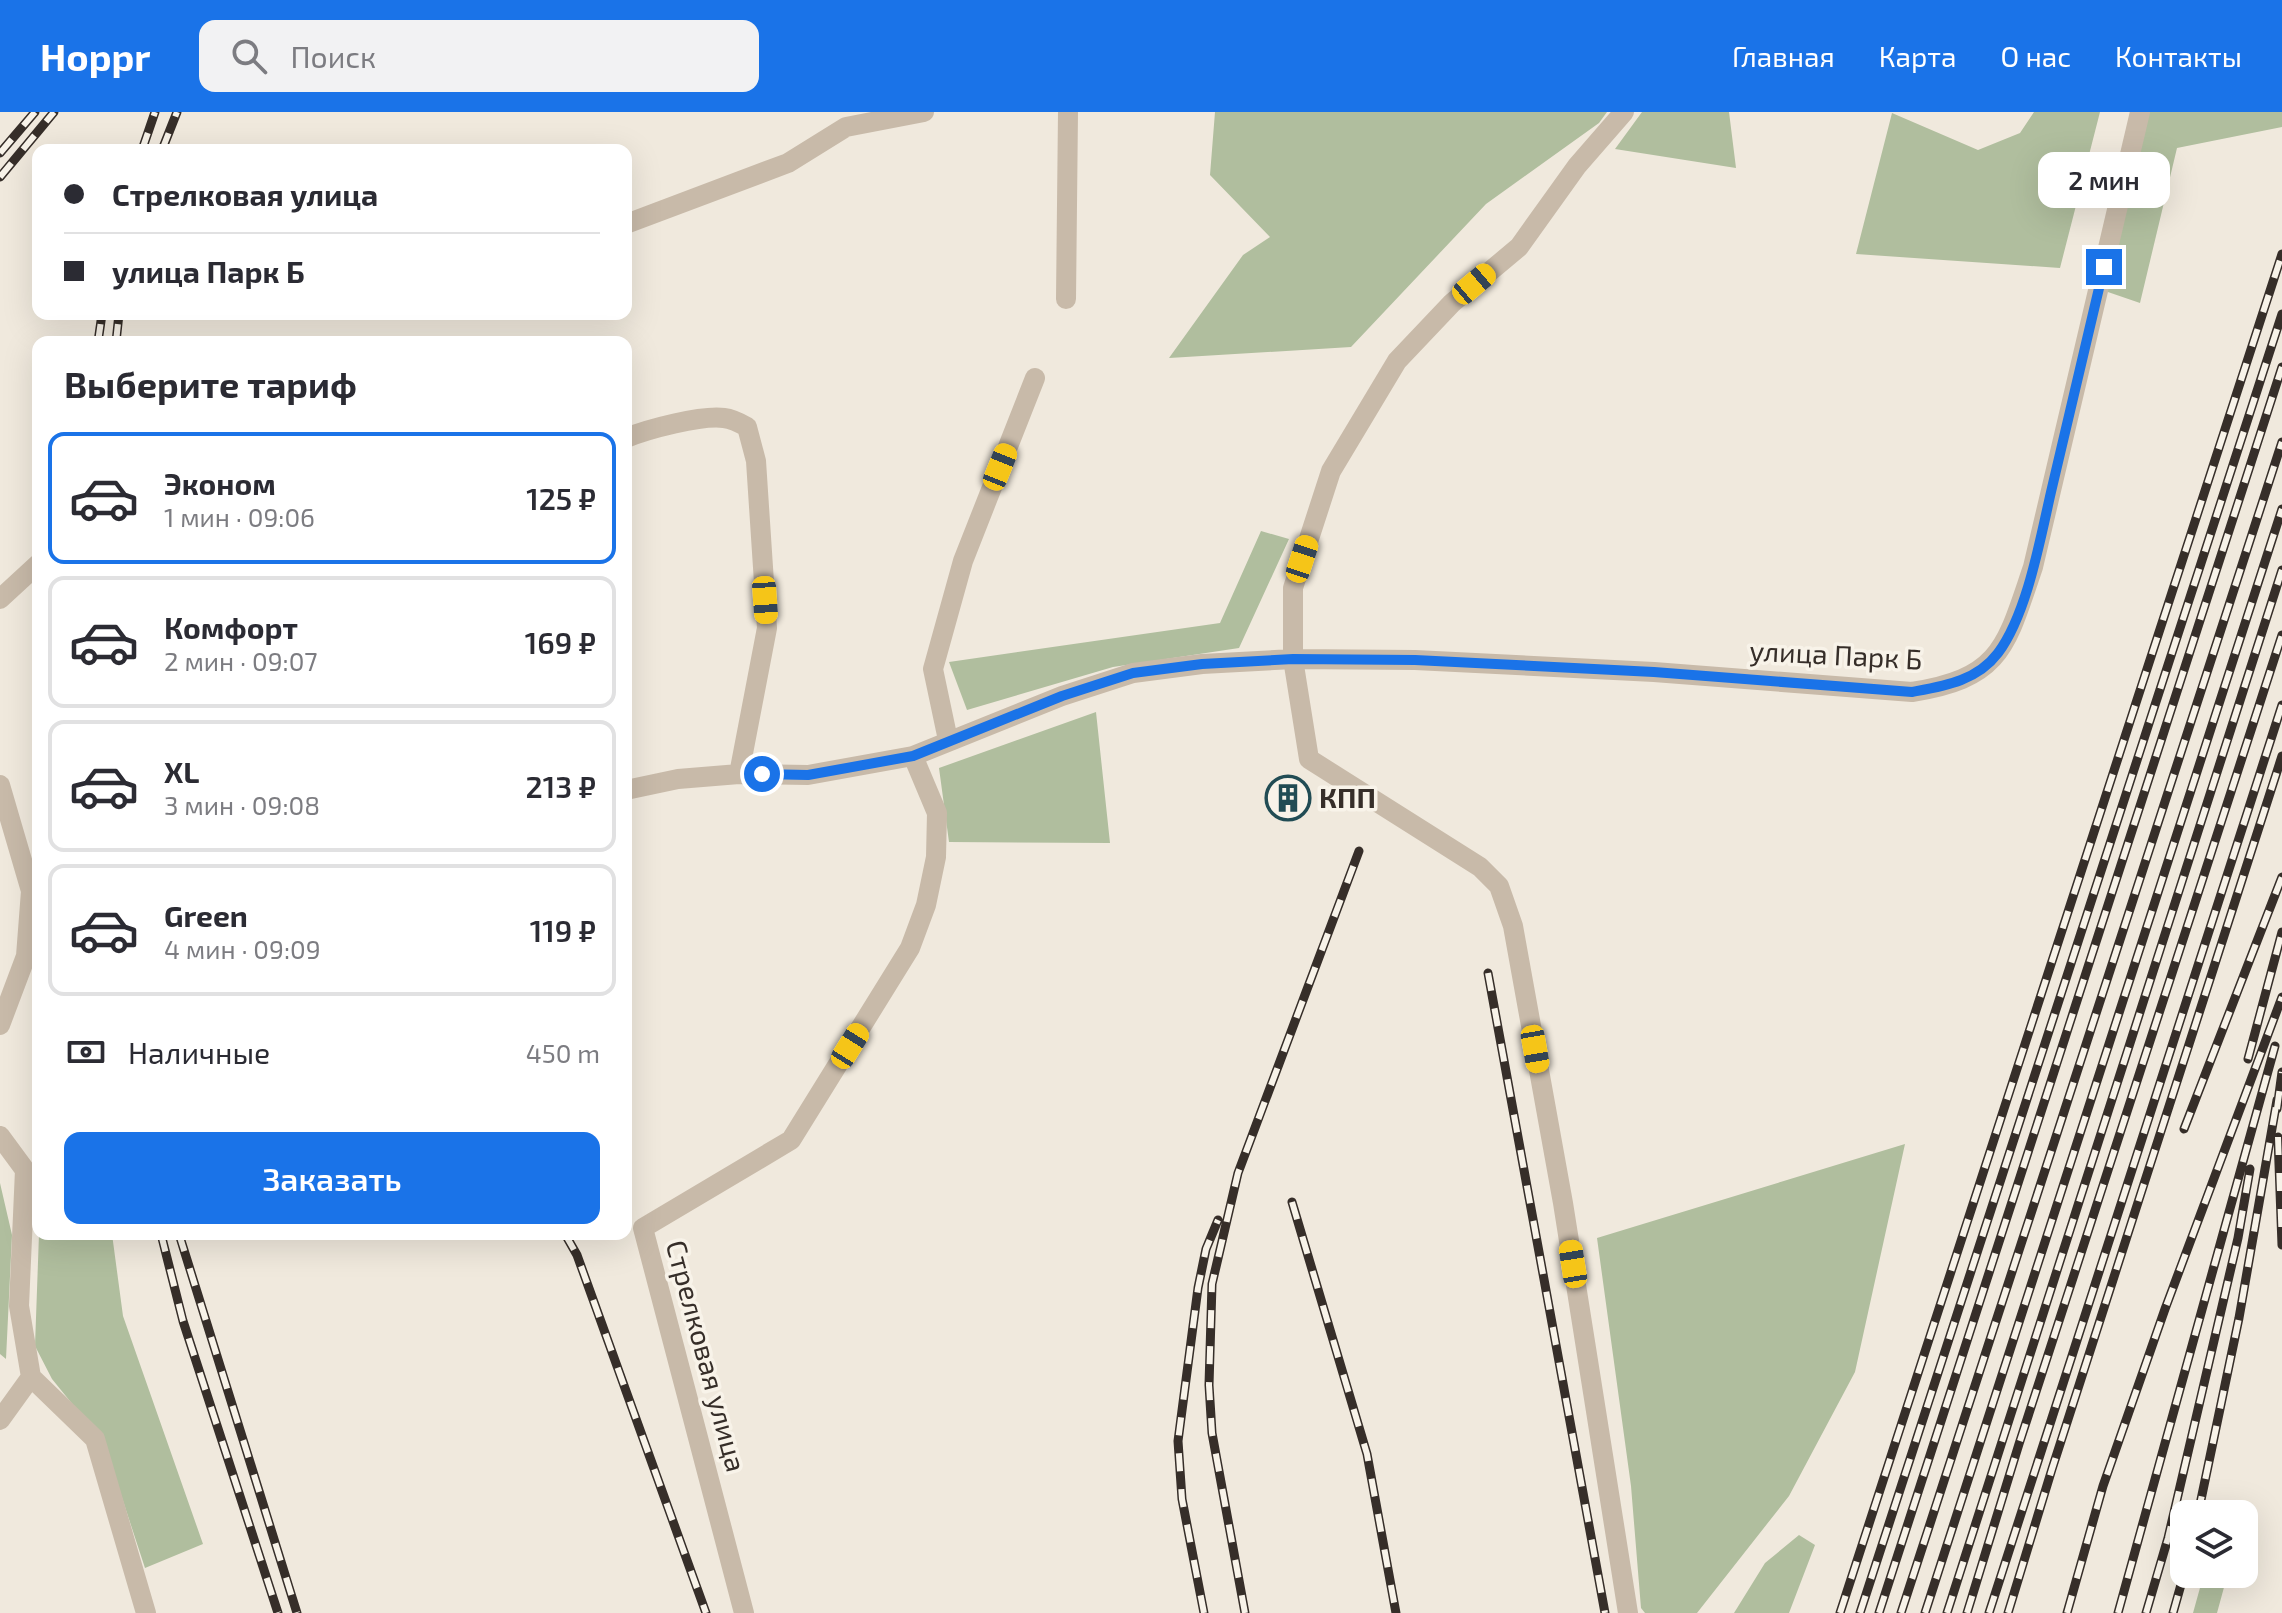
<!DOCTYPE html>
<html lang="ru">
<head>
<meta charset="utf-8">
<style>
  :root { --surface:#fff; --page:#f2f2f3; --text:#2b2b33; --muted:#7c7c81; --line:#e1e1e2; --accent:#1a73e8 }
  body { margin:0; font-family:"Exo 2",sans-serif; background:var(--page); color:var(--text); height:100vh; display:flex; flex-direction:column; font-size:30px; white-space:nowrap }
  * { box-sizing:border-box; margin:0 }
  p { font-size:26px; color:var(--muted) }
  .icon { flex:none; width:44px; height:44px; fill:none; stroke:currentColor; stroke-width:2; stroke-linecap:round; stroke-linejoin:round }
  .map { position:relative; flex:1; overflow:hidden }
  .panel { position:absolute; left:32px; top:224px; width:600px; height:904px; display:flex; flex-direction:column; background:var(--surface); border-radius:16px; box-shadow:0 8px 32px #0002 }
  .panel>* { flex:none }
  .top-card { position:absolute; left:32px; top:32px; width:600px; height:176px; border-radius:16px; box-shadow:0 8px 32px #0002; display:grid; align-content:center; height:176px; padding:0 32px; background:var(--surface) }
  .buttons { position:absolute; left:2170px; top:1388px; display:grid; gap:16px }
  .buttons a { display:grid; place-items:center; width:88px; height:88px; border-radius:16px; background:var(--surface); box-shadow:0 8px 32px #0002; font-size:40px }
  .end { position:absolute; width:36px; height:36px; margin:-18px; border:10px solid #1a73e8; background:#fff; box-shadow:0 0 0 4px #fff }
  .from { border-radius:50% }
  .bubble { position:absolute; height:56px; border-radius:16px; background:var(--surface); box-shadow:0 8px 32px #0002; font-size:26px; font-weight:600; line-height:56px; text-align:center }
  .car { position:absolute; width:24px; height:48px; margin:-24px -12px; border-radius:10px; box-shadow:0 0 6px 2px #0007; background:linear-gradient(#f5c518 24%,#345 0 40%,#f5c518 0 76%,#345 0 86%,#f5c518 0) }
  .top-card b { display:flex; align-items:center; gap:28px; height:76px; font-size:30px }
  .top-card b+b { border-top:2px solid var(--line) }
  .top-card i { width:20px; height:20px; background:var(--text) }
  ul { padding:0; list-style:none }
  li { display:flex; align-items:center; gap:24px; height:132px; margin:0 16px 12px; padding:0 16px; border:4px solid var(--line); border-radius:16px }
  li div { flex:1 }
  li b { display:block; font-size:30px }
  li em { font-style:normal; font-weight:600 }
  li.current { border-color:var(--accent) }
  li>.icon { width:72px; height:72px; stroke-width:1.5 }
  h2 { padding:0 32px; font-size:36px; line-height:96px }
  .pay { display:flex; align-items:center; gap:20px; height:88px; padding:0 32px; font-size:30px }
  .pay p { margin-inline-start:auto }
  .button { display:flex; gap:16px; margin-top:auto; padding:16px 32px }
  .button a { flex:1; height:92px; border-radius:16px; background:var(--accent); color:#fff; font-size:32px; font-weight:600; line-height:92px; text-align:center }
  header { display:flex; align-items:center; gap:48px; box-sizing:border-box; height:112px; padding:0 40px; background:var(--accent); color:#fff }
  header strong { font-size:38px }
  nav { display:flex; gap:44px; margin-inline-start:auto; font-size:28px }
  .search { width:560px; height:72px; background:var(--page); display:flex; align-items:center; gap:20px; box-sizing:border-box; padding:0 28px; border-radius:16px; color:var(--muted); font-size:30px }
  .map>svg:first-child { display:block }
</style>
</head>
<body>
<header>
<strong>Hoppr</strong>
<div class="search"><svg class="icon" aria-label="search" viewBox="0 0 24 24"><circle cx="10" cy="10" r="6"/><path d="M15 15l6 6"/></svg>Поиск</div>
<nav><a>Главная</a><a>Карта</a><a>О нас</a><a>Контакты</a></nav>
</header>
<div class="map">
<svg width="2282" height="1501" viewBox="0 0 2282 1501">
  <rect width="100%" height="100%" fill="#f0e9dd"/>
  <path fill="#b0be9e" d="M 1215,0 L 1607,0 L 1599,11 L 1486,92 L 1351,235 L 1169,246 L 1243,143 L 1270,125 L 1210,63 Z
    M 1642,0 L 1729,0 L 1736,56 L 1615,37 Z
    M 2034,0 L 2100,0 L 2060,156 L 1856,142 L 1892,1 L 1978,38 L 2020,21 Z
    M 2146,0 L 2282,0 L 2282,15 L 2177,36 L 2140,191 L 2105,179 Z
    M 1261,419 L 1289,427 L 1239,536 L 1113,555 L 967,598 L 949,550 L 1220,511 Z
    M 1096,600 L 1110,731 L 949,730 L 939,656 Z
    M 1905,1032 L 1855,1260 L 1789,1384 L 1697,1501 L 1645,1501 L 1641,1496 L 1631,1374 L 1597,1126 Z
    M 0,1071 L 12,1123 L 6,1247 L 0,1242 Z
    M 39,1122 L 112,1122 L 123,1204 L 203,1432 L 145,1456 L 104,1331 L 52,1267 L 35,1234 Z
    M 1799,1423 L 1815,1433 L 1789,1501 L 1734,1501 L 1765,1451 Z
    M 2203,1465 L 2226,1468 L 2217,1501 L 2193,1501 Z"/>
  <g fill="none" stroke-linecap="round" stroke-linejoin="round">
    <path stroke="#c8baa9" stroke-width="20" d="M 1624,0 L 1577,54 L 1519,135 L 1452,191 L 1397,249 L 1331,359 L 1293,476 L 1293,547 L 1309,647 L 1480,755 L 1499,774 L 1513,814 L 1563,1091 L 1628,1501
      M 626,112 L 788,51 L 846,15 L 924,0
      M 1066,187 L 1068,0
      M 626,326 C 648,317 701,303 724,306 C 733,307 740,311 747,315 L 756,349 L 767,516 L 739,662
      M 0,487 L 38,452
      M 948,628 L 933,557 L 963,449 L 1035,266
      M 0,673 L 31,779 L 26,844 L 0,913
      M 626,678 L 678,667 L 739,662 L 808,663 L 913,644 L 1062,584 L 1133,561 L 1202,552 L 1293,547 L 1415,548 L 1654,560 L 1912,580 C 2002,566 2006,534 2033,455 L 2140,0
      M 0,1024 L 25,1058 L 19,1194 L 31,1265 L 95,1327 L 146,1501
      M 0,1308 L 31,1265
      M 744,1501 L 643,1116 L 791,1028 L 910,836 L 926,793 L 936,745 L 937,701 L 913,644"/>
    <g stroke="#362e29" stroke-width="9">
      <path id="rail" d="M 142,38 L 155,0
        M 162,38 L 177,0
        M 0,41 L 35,0
        M 0,65 L 54,0
        M 98,230 L 102,202
        M 116,230 L 119,202
        M 1488,861 L 1605,1501
        M 2248,947 L 2282,820
        M 2277,997 L 2282,960
        M 2184,1017 L 2282,765
        M 2278,1025 L 2282,1133
        M 1292,1090 L 1367,1342 L 1396,1501
        M 161,1122 L 183,1209 L 278,1501
        M 179,1122 L 297,1501
        M 565,1122 L 577,1143 L 706,1501
        M 2198,1402 L 2239,1206 L 2277,988
        M 1204,1501 L 1182,1387 L 1178,1329 L 1198,1176 L 1206,1137 L 1218,1108
        M 1245,1501 L 1212,1321 L 1209,1273 L 1212,1172 L 1238,1061 L 1359,739
        M 1840,1501 L 2282,142
        M 1860,1501 L 2282,202
        M 1879,1501 L 2282,255
        M 1901,1501 L 2282,330
        M 1925,1501 L 2282,397
        M 1947,1501 L 2282,458
        M 1967,1501 L 2019,1332 L 2282,523
        M 1989,1501 L 2282,593
        M 2008,1501 L 2052,1357 L 2282,644
        M 2067,1501 L 2103,1374 L 2165,1197 L 2282,885
        M 2118,1501 L 2275,934
        M 2146,1501 L 2168,1426 L 2238,1126 L 2250,1057
        M 2173,1501 L 2184,1462"/>
    </g>
    <use href="#rail" stroke="#f8f3e9" stroke-width="6" stroke-dasharray="18" stroke-linecap="butt"/>
  </g>
  <g fill="none" stroke-linecap="round" stroke-linejoin="round">
    <path stroke="#1a73e8" stroke-width="10" d="M 762,662 L 808,663 L 913,644 L 1062,584 L 1133,561 L 1202,552 L 1293,547 L 1415,548 L 1654,560 L 1912,580 C 1944,574 1977,569 1998,541 C 2027,502 2040,428 2051,380 C 2069,305 2087,230 2104,155"/>
  </g>
  <defs>
    <g id="building-ring" transform="scale(2.3)"><circle r="9.5" fill="#f8f3e9" stroke="#214c54" stroke-width="1.5"/><path d="M-4-6H4V6H1V3H-1V6H-4ZM-2.5-4.3h1.7v1.8h-1.7ZM.8-4.3h1.7v1.8H.8ZM-2.5-1h1.7V.8h-1.7ZM.8-1h1.7V.8H.8Z" fill="#214c54"/></g>
  </defs>
  <g fill-rule="evenodd">
    <use href="#building-ring" x="1288" y="686"/>
  </g>
  <g text-anchor="middle" stroke-width="7" stroke-linejoin="round" paint-order="stroke">
    <g font-size="28" fill="#362e29" stroke="#f8f3e9">
      <text transform="translate(1836 543) rotate(3)" y="10">улица Парк Б</text>
      <text transform="translate(706 1244) rotate(75)" y="10">Стрелковая улица</text>
    </g>
    <g font-size="28" font-weight="bold" fill="#362e29" stroke="#f8f3e9" text-anchor="start">
      <text x="1319" y="696">КПП</text>
    </g>
  </g>
</svg>
<div class="buttons">
<a><svg class="icon" aria-label="layers" viewBox="0 0 24 24"><path d="M12 4l9 5-9 5-9-5zM3 14l9 5 9-5"/></svg></a>
</div>
<i class="end from" style="left:762px;top:662px"></i>
<i class="end" style="left:2104px;top:155px"></i>
<div class="bubble" style="left:2038px;top:40px;width:132px">2 мин</div>
<i class="car" style="left:1474px;top:172px;rotate:50deg"></i>
<i class="car" style="left:1000px;top:355px;rotate:22deg"></i>
<i class="car" style="left:1302px;top:447px;rotate:18deg"></i>
<i class="car" style="left:765px;top:488px;rotate:176deg"></i>
<i class="car" style="left:850px;top:934px;rotate:32deg"></i>
<i class="car" style="left:1535px;top:937px;rotate:170deg"></i>
<i class="car" style="left:1573px;top:1152px;rotate:351deg"></i>
<div class="top-card">
<b><i class="from"></i>Стрелковая улица</b>
<b><i></i>улица Парк Б</b>
</div>
<section class="panel">
<h2>Выберите тариф</h2>
<ul>
<li class="current"><svg class="icon" aria-label="car" viewBox="0 0 24 24"><path d="M5 17H2v-5l4-1 3-4h7l3 4 3 1v5h-3M9 17h6M6 11h13"/><circle cx="7" cy="17" r="2"/><circle cx="17" cy="17" r="2"/></svg><div><b>Эконом</b><p>1 мин · 09:06</p></div><em>125 ₽</em></li>
<li><svg class="icon" aria-label="car" viewBox="0 0 24 24"><path d="M5 17H2v-5l4-1 3-4h7l3 4 3 1v5h-3M9 17h6M6 11h13"/><circle cx="7" cy="17" r="2"/><circle cx="17" cy="17" r="2"/></svg><div><b>Комфорт</b><p>2 мин · 09:07</p></div><em>169 ₽</em></li>
<li><svg class="icon" aria-label="car" viewBox="0 0 24 24"><path d="M5 17H2v-5l4-1 3-4h7l3 4 3 1v5h-3M9 17h6M6 11h13"/><circle cx="7" cy="17" r="2"/><circle cx="17" cy="17" r="2"/></svg><div><b>XL</b><p>3 мин · 09:08</p></div><em>213 ₽</em></li>
<li><svg class="icon" aria-label="car" viewBox="0 0 24 24"><path d="M5 17H2v-5l4-1 3-4h7l3 4 3 1v5h-3M9 17h6M6 11h13"/><circle cx="7" cy="17" r="2"/><circle cx="17" cy="17" r="2"/></svg><div><b>Green</b><p>4 мин · 09:09</p></div><em>119 ₽</em></li>
</ul>
<div class="pay"><svg class="icon" aria-label="cash" viewBox="0 0 24 24"><path d="M3 7h18v10H3z"/><circle cx="12" cy="12" r="2"/></svg>Наличные<p>450 m</p></div>
<div class="button"><a>Заказать</a></div>
</section>
</div>
</body>
</html>
